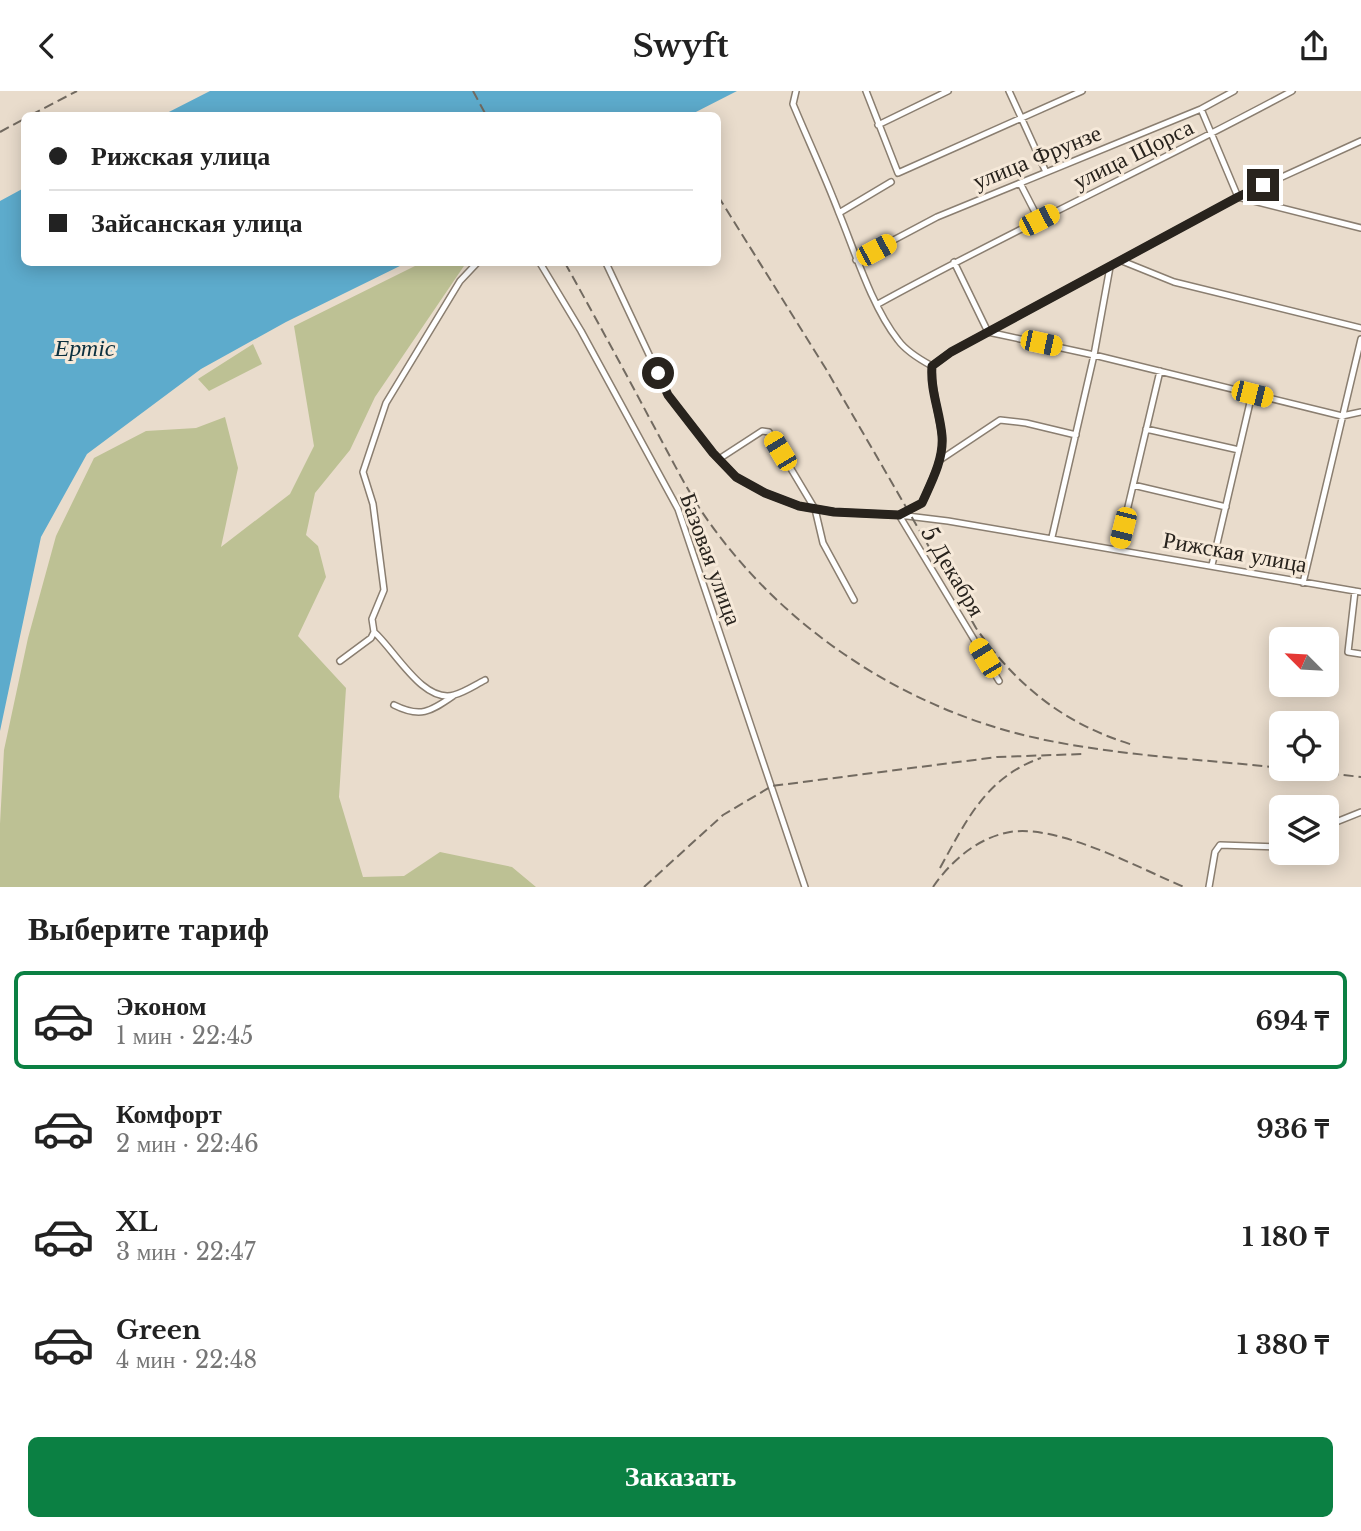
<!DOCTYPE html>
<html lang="ru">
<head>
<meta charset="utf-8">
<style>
  :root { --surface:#fff; --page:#f2f2f2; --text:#222; --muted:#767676; --line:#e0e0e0; --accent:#0b8043 }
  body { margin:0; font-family:"Libre Baskerville",serif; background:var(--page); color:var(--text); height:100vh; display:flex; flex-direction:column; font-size:26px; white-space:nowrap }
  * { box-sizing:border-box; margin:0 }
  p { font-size:23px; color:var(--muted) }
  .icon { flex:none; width:38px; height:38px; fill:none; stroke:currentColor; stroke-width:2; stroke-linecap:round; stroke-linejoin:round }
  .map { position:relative; height:796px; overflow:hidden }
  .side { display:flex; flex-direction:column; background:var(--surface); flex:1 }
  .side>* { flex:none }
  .guide { position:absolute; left:21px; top:21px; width:700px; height:154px; border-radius:10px; box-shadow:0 4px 18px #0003; display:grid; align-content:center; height:154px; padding:0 28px; background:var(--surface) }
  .needle { width:46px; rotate:294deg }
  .fabs { position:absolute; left:1269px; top:536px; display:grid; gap:14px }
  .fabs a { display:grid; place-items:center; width:70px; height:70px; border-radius:10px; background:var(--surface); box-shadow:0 4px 18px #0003; font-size:35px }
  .end { position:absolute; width:32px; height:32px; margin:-16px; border:9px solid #28231d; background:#fff; box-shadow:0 0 0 4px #fff }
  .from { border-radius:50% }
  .car { position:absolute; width:21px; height:42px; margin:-21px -10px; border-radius:9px; box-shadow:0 0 5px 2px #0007; background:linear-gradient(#f5c518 24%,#345 0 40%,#f5c518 0 76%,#345 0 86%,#f5c518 0) }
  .guide b { display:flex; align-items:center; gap:24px; height:66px; font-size:26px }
  .guide b+b { border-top:2px solid var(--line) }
  .guide i { width:18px; height:18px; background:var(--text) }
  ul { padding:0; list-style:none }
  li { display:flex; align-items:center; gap:21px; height:98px; margin:0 14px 10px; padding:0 14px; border:4px solid transparent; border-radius:10px }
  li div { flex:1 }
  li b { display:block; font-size:26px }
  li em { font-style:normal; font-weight:800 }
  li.on { border-color:var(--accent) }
  li>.icon { width:63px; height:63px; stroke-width:1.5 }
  h2 { padding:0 28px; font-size:32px; line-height:84px }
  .button { display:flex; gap:14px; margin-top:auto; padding:14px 28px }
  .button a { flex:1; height:80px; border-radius:10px; background:var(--accent); color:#fff; font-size:28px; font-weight:800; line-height:80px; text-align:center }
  header { display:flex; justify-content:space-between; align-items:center; height:91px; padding:0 28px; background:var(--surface); font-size:32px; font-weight:800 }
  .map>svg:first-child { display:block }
</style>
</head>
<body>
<header><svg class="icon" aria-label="back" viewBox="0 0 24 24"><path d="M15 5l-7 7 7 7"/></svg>Swyft<svg class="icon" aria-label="share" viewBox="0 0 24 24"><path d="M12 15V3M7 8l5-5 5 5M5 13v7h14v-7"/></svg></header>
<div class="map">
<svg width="1361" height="796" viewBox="0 0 1361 796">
  <rect width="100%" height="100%" fill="#e9dccc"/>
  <path fill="#bdc194" d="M 421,172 L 466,172 L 375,306 L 350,359 L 315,402 L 306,444 L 318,455 L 326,486 L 298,545 L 346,597 L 339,706 L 363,786 L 404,785 L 440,761 L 512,776 L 536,796 L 0,796 L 0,733 L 4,659 L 28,547 L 56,445 L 94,367 L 146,340 L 196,337 L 225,326 L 238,377 L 221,456 L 290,403 L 314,355 L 294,235 Z
    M 253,253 L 262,273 L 209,300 L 198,288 Z"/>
  <path fill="#5dabcc" d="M 210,0 L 737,0 L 690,24 L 163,24 Z
    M 24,97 L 24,172 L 406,172 L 286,231 L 201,278 L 87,363 L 41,446 L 0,640 L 0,110 Z"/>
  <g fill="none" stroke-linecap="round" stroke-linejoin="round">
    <g stroke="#8a7e70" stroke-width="8">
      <path id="minor" d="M 796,0 L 793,13 C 808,49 825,85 839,122 C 855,161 872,216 898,249 C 906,260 919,268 932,275
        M 866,0 L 898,82 L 1082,0
        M 1009,0 L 1046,81
        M 1201,18 L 1238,106 L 1361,137
        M 878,34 L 948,0
        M 1020,92 L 1039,129
        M 839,122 L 891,91
        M 856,169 L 937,126 L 1201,18 L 1234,0
        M 1122,170 L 1174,191 L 1361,237
        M 954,171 L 988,241 L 1094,264 L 1342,325 L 1361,321
        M 540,172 L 581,240 L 678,418 L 805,796
        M 606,172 L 668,304 L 713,362 L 736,386 L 765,402 L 799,415 L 834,421 L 899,424 L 948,430 L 1361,501
        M 878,213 C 1014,138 1155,74 1292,0
        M 1146,338 L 1239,359
        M 719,368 L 762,340 L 769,341 L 815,418 L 823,452 L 854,509
        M 940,369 L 1000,329 L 1026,332 L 1076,344
        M 1133,394 L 1226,416
        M 1052,446 L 1094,264 L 1110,176
        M 1118,458 L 1160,280
        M 1212,474 L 1252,303
        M 1303,492 L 1361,248
        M 1355,500 L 1348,561 L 1361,563
        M 374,541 C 394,558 423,613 454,604 C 465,601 475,594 485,589
        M 340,570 L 371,547 L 374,541 L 372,528 L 384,499 L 373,413 L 363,381 L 386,312 L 460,190 L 477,172
        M 999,590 L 899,424 L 922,412 C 931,391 944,368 942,345 C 939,321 931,299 932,275 L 951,261 L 1238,106 L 1361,50
        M 394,614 C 420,627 430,621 453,605
        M 1326,735 L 1361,721
        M 1209,796 L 1215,761 L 1220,754 L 1281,756"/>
    </g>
    <use href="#minor" stroke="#fff" stroke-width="5"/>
    <path stroke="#726a60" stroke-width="2" stroke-dasharray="10 5" stroke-linecap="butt" d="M 473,0 L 486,24
      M 31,24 L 77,0
      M 0,41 L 24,28
      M 718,105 L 826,278 L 976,537 C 1017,595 1064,633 1133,654
      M 565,172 C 594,224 623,277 651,330 C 667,359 682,390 700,418 C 772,526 884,605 1008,640 C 1095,664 1192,667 1281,677
      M 1284,677 L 1361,686
      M 940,777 C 966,730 986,686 1041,667
      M 644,796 L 723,724 L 772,695 L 997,666 L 1082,663
      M 933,796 C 951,770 977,747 1010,741 C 1058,733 1139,777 1184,796"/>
  </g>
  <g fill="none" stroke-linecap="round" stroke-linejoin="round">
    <path stroke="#28231d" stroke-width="9" d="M 658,282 L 668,304 L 713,362 L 736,386 L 765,402 L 799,415 L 834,421 L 899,424 L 922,412 C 931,392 944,368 942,345 C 940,321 930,299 932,275 L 951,261 L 1238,106 L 1263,94"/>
  </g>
  <g text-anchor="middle" stroke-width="6" stroke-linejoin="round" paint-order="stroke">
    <g font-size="23" fill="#28231d" stroke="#f6e9d9">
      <text transform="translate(1133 63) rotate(-26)" y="8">улица Щорса</text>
      <text transform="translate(1037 66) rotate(-22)" y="8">улица Фрунзе</text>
      <text transform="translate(1235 461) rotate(10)" y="8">Рижская улица</text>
      <text transform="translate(711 468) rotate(70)" y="8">Базовая улица</text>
      <text transform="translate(953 480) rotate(59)" y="8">5 Декабря</text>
    </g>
    <g font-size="24" font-style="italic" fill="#0b303f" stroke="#f6e9d9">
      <text x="85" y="265">Ертіс</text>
    </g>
  </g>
</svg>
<div class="fabs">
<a><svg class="needle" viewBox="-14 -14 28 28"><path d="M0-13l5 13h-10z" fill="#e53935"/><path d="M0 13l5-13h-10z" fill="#767676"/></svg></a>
<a><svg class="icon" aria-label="locate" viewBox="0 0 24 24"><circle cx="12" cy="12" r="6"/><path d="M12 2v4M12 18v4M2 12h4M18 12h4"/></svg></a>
<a><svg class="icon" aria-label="layers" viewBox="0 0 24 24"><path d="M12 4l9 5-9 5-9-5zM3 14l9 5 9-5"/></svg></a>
</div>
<i class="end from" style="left:658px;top:282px"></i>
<i class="end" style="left:1263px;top:94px"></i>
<i class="car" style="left:1039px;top:129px;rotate:63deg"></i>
<i class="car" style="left:876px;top:159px;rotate:62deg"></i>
<i class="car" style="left:1041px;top:252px;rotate:102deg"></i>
<i class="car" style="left:1252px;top:303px;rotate:104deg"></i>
<i class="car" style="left:780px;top:360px;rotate:329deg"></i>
<i class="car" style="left:1123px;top:437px;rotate:194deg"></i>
<i class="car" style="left:985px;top:567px;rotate:329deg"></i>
<div class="guide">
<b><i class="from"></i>Рижская улица</b>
<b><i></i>Зайсанская улица</b>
</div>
</div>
<section class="side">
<h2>Выберите тариф</h2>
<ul>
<li class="on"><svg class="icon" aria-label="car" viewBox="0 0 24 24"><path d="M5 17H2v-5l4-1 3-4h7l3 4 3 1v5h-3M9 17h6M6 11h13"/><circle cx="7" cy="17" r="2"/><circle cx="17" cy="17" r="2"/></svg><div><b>Эконом</b><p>1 мин · 22:45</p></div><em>694 ₸</em></li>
<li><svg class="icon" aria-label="car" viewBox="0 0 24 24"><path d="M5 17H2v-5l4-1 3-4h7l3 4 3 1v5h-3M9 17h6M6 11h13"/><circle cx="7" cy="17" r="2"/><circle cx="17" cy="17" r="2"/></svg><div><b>Комфорт</b><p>2 мин · 22:46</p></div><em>936 ₸</em></li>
<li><svg class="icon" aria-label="car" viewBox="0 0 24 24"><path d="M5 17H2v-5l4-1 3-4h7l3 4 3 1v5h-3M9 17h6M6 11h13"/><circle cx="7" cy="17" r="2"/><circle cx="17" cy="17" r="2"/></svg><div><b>XL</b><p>3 мин · 22:47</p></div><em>1 180 ₸</em></li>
<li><svg class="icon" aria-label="car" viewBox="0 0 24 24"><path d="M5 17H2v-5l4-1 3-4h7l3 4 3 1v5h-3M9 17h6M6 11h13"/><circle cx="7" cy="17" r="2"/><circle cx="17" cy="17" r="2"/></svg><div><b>Green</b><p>4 мин · 22:48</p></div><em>1 380 ₸</em></li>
</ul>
<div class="button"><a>Заказать</a></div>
</section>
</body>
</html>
